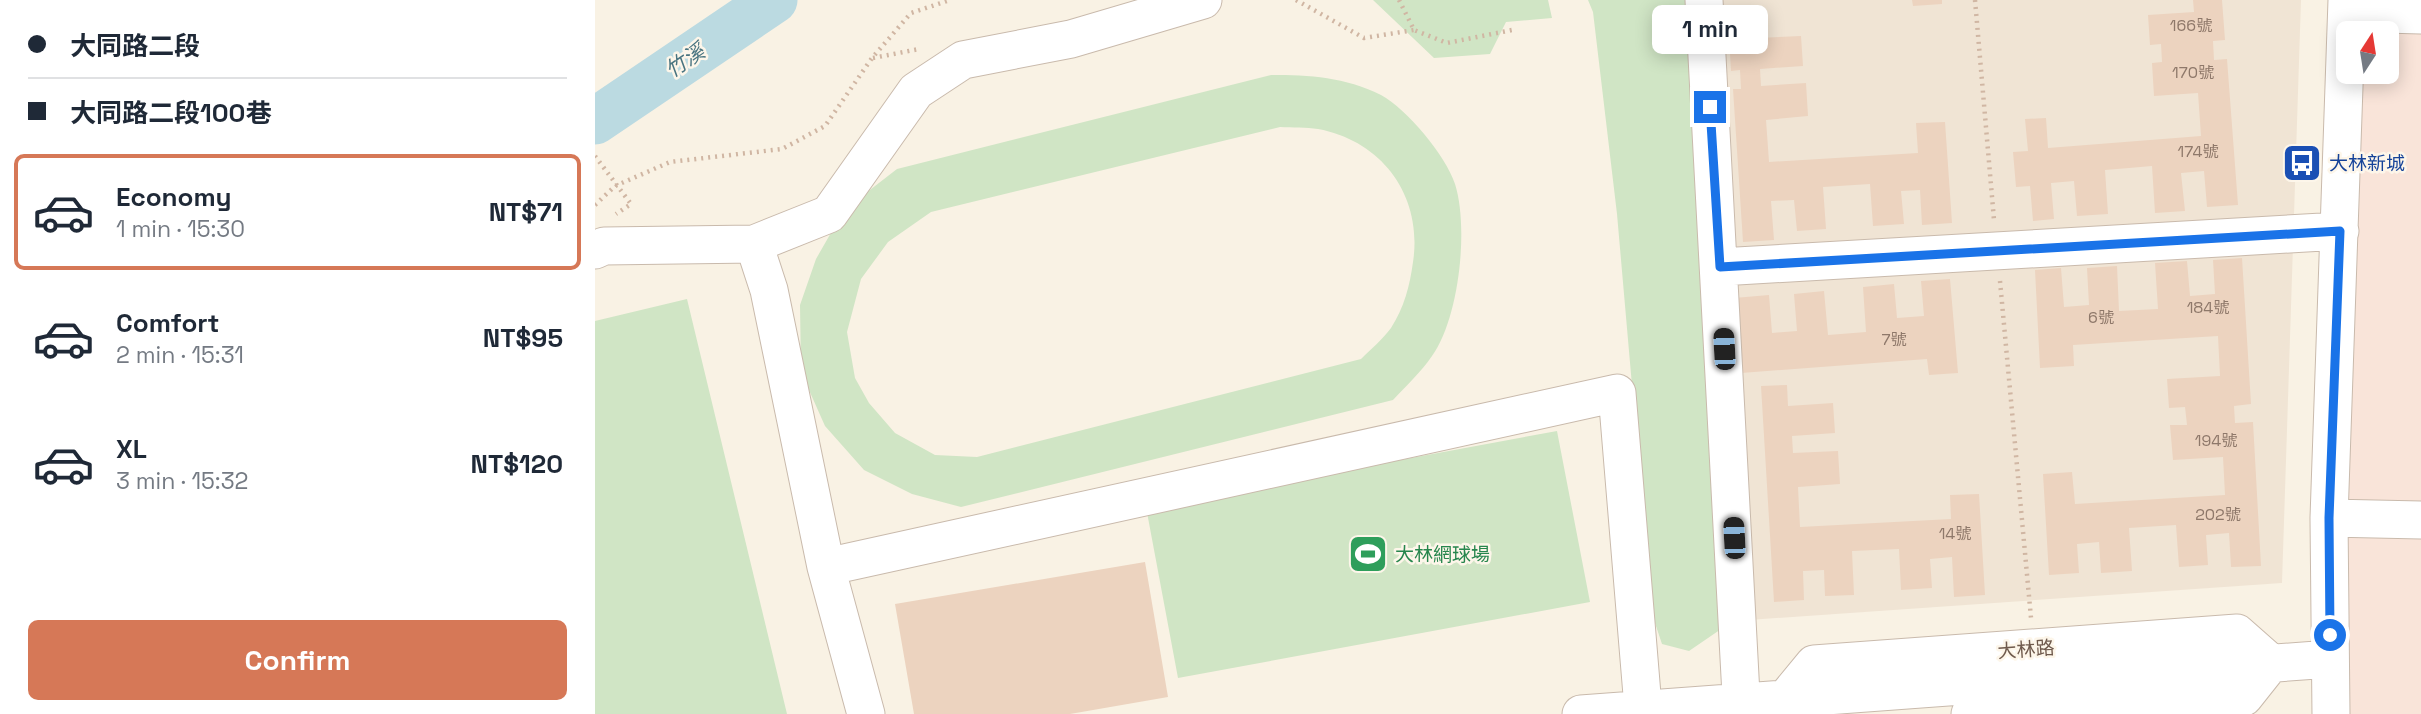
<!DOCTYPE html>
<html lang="en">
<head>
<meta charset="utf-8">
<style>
  :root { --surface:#fff; --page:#f2f2f3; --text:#1f2937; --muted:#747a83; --line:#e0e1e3; --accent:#d67857 }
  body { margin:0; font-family:"Space Grotesk","Noto Sans TC",sans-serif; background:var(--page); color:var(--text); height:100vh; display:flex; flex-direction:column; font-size:26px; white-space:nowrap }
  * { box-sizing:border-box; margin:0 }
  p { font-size:23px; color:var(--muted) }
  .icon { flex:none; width:38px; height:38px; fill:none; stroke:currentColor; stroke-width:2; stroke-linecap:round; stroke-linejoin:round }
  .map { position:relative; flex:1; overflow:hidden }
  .sheet { display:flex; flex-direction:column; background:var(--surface); width:595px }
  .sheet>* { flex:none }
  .hud { display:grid; align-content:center; height:154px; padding:0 28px; background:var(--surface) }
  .needle { width:46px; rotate:12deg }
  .fabs { position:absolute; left:1741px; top:21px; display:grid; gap:14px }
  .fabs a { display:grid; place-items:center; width:63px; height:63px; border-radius:10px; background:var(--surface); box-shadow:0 4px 18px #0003; font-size:35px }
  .end { position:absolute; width:32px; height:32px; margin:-16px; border:9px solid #1a73e8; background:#fff; box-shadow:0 0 0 4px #fff }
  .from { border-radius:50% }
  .bubble { position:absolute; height:49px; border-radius:10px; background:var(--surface); box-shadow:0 4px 18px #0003; font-size:23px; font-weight:700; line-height:49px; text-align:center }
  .car { position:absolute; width:21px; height:42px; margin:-21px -10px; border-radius:9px; box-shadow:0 0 5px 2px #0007; background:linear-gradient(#222 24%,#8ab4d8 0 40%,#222 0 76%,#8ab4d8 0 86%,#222 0) }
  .hud b { display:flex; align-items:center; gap:24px; height:66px; font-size:26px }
  .hud b+b { border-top:2px solid var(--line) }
  .hud i { width:18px; height:18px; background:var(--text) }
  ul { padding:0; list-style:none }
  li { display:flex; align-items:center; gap:21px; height:116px; margin:0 14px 10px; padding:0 14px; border:4px solid transparent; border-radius:10px }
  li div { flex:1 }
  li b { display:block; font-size:26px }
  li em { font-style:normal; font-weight:700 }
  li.on { border-color:var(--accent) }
  li>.icon { width:63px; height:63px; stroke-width:1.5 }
  .button { display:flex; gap:14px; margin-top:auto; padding:14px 28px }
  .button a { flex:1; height:80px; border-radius:10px; background:var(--accent); color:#fff; font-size:28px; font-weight:700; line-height:80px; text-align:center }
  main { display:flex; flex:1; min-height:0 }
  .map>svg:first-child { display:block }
</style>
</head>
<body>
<main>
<section class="sheet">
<div class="hud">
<b><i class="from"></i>大同路二段</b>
<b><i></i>大同路二段100巷</b>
</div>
<ul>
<li class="on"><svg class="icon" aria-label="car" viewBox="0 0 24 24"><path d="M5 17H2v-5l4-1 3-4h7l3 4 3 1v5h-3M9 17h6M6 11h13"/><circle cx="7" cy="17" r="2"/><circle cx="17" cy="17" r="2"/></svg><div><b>Economy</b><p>1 min · 15:30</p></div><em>NT$71</em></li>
<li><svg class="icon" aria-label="car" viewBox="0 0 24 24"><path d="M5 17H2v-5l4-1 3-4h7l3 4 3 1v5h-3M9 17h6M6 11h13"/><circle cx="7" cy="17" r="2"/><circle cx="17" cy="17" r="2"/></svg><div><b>Comfort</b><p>2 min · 15:31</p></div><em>NT$95</em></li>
<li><svg class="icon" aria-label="car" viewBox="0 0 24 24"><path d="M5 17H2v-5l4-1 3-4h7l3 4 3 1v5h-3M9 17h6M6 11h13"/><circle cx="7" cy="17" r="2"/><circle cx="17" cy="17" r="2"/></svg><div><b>XL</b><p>3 min · 15:32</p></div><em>NT$120</em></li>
</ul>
<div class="button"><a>Confirm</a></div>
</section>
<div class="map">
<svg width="1826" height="714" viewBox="0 0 1826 714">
  <rect width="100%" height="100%" fill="#f9f2e4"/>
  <path fill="#f0e4d4" d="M 1117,0 L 1706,0 L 1687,583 L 1154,620 Z"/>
  <path fill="#f9e4d9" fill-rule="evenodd" d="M 1742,0 L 1826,0 L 1826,714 L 1742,714 ZM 1754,33 L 1792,33 L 1792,72 L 1754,72 Z"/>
  <path fill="#d0e5c5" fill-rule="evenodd" d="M 778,0 L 953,0 L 957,18 L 911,22 L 895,54 L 839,58 Z
    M 993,0 L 1103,0 L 1132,625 L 1094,651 L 1067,644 L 1057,614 L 1022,214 L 998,12 Z
    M 676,75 C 715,75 750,77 786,95 C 812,109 851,156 860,184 C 874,228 864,319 837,356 C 826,372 811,386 798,400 L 366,507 L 317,494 L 269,470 L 230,426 L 206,372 L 205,305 L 221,259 L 249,210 L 302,169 ZM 685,127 C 698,128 711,127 723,129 C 788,141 828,197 818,262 C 815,285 809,308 796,328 C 788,339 776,349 766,359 L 382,457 L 340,455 L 300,433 L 274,403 L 260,378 L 252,332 L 266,279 L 293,242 L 336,212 Z
    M 92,299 L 192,714 L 0,714 L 0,321 Z
    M 962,431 L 995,602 L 583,678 L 551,507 Z"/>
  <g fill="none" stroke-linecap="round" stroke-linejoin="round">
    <path stroke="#bbdae1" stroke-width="47" d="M 0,121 L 179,0"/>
  </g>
  <path fill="#ecd3bf" d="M 1317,0 L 1347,0 L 1347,4 L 1318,6 Z
    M 1598,0 L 1627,0 L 1630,40 L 1618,41 L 1619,60 L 1632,59 L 1643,205 L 1612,207 L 1609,171 L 1586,173 L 1590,211 L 1560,213 L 1557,166 L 1534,168 L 1510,170 L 1513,214 L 1482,216 L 1479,181 L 1456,183 L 1459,219 L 1438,221 L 1435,186 L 1421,187 L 1418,152 L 1433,151 L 1430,119 L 1451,118 L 1453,148 L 1606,136 L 1603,93 L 1559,96 L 1557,63 L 1567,62 L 1566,44 L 1555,45 L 1553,15 L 1599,12 Z
    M 1160,17 L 1162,38 L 1206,36 L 1208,66 L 1165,69 L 1166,86 L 1211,83 L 1213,116 L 1171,120 L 1174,162 L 1323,153 L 1321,123 L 1350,122 L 1357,223 L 1327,225 L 1325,190 L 1306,191 L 1309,224 L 1278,226 L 1275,184 L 1228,187 L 1231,229 L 1202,231 L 1199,200 L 1176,201 L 1179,240 L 1148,242 L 1138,89 L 1146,89 L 1145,70 L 1136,71 L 1133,19 Z
    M 1647,258 L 1656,404 L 1639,406 L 1640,423 L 1658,422 L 1666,566 L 1636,567 L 1634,533 L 1611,535 L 1613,565 L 1584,567 L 1581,525 L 1534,528 L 1537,571 L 1506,573 L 1504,542 L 1482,544 L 1484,573 L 1454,575 L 1448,474 L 1477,472 L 1480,504 L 1630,495 L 1628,457 L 1578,460 L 1575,425 L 1592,425 L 1590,407 L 1574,408 L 1572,379 L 1625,376 L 1623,336 L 1478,345 L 1479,366 L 1445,368 L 1440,270 L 1466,268 L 1469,307 L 1494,305 L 1492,268 L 1522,266 L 1524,311 L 1563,309 L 1560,263 L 1592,261 L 1595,296 L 1620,294 L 1618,260 Z
    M 1355,279 L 1363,373 L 1334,375 L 1332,359 L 1146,373 L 1139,298 L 1174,295 L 1177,333 L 1202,331 L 1199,294 L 1229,291 L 1233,335 L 1271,332 L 1268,287 L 1299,284 L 1302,318 L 1329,316 L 1326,281 Z
    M 1192,385 L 1193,406 L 1238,403 L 1240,433 L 1197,436 L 1198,453 L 1243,451 L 1245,484 L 1203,487 L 1205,527 L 1356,519 L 1355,495 L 1384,494 L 1390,595 L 1359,597 L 1357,557 L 1335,559 L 1337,588 L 1306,590 L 1304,549 L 1257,551 L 1259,595 L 1230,596 L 1229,570 L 1208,571 L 1209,600 L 1179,602 L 1166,386 Z
    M 550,562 L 573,697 L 475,714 L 319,714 L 300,604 Z"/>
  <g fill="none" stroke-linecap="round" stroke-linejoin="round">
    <g stroke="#c9baac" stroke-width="39">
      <path id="minor" d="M 1109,0 L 1147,714
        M 1752,13 L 1826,15
        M 159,244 L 174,290 L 231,567
        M 0,250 L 9,246 L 159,244 L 234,214 L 321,91 L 368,60 L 476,39 L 608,0
        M 1125,267 L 1745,231
        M 1734,518 L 1826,520
        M 271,714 L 231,567 L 1022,393 L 1048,707
        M 986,714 L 1735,659
        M 1210,714 L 1191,698 L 1219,664 L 1642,633 L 1676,663 L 1649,697 L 1375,714
        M 1736,714 L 1734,518 L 1752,0"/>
    </g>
    <path stroke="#d0b6a3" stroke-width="4.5" stroke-dasharray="2 5" stroke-linecap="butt" d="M 701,0 L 769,38 L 819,30
      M 804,0 L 819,30 L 852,43 L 917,30
      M 1380,0 L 1399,220
      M 278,58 L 324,49
      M 0,156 L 36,204 L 21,214
      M 0,205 L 20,186 L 75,162 L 187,149 L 230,126 L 277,58 L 316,13 L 355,0
      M 1405,281 L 1436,618"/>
    <use href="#minor" stroke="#fff" stroke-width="37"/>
  </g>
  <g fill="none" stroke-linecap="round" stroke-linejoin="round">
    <path stroke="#1a73e8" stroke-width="9" d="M 1115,107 L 1125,267 L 1745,231 L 1734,518 L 1735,635"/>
  </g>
  <defs>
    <g id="bus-square" transform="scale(2.0125)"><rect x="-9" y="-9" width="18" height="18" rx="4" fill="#1a4fb4" stroke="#fdf6ea"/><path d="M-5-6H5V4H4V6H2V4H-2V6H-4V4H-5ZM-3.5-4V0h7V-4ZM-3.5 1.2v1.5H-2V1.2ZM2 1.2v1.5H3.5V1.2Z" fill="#fff"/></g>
    <g id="stadium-square" transform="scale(2.0125)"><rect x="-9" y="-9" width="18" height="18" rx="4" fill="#2e9e5b" stroke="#fdf6ea"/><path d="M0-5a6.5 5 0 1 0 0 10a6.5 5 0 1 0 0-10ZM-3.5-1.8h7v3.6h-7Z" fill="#fff"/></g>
  </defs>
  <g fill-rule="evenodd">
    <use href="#bus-square" x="1707" y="163"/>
    <use href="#stadium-square" x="773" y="554"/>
  </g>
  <g text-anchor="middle" stroke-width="5" stroke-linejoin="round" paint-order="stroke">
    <g font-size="16" fill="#8e786a">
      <text x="1596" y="31">166號</text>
      <text x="1598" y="78">170號</text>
      <text x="1603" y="157">174號</text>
      <text x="1613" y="313">184號</text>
      <text x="1506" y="323">6號</text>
      <text x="1299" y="345">7號</text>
      <text x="1621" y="446">194號</text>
      <text x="1623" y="520">202號</text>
      <text x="1360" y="539">14號</text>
    </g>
    <g font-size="19" fill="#164399" stroke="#fdf6ea" text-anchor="start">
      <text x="1734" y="170">大林新城</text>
    </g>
    <g font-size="19" fill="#27864d" stroke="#fdf6ea" text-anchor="start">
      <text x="800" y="561">大林網球場</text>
    </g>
    <g font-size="19" fill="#6f5a4d" stroke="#fdf6ea">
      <text transform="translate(1431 649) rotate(-4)" y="7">大林路</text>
    </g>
    <g font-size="21" font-style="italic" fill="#497480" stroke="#fdf6ea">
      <text transform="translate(90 61) rotate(-34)" y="7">竹溪</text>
    </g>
  </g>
</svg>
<div class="fabs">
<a><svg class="needle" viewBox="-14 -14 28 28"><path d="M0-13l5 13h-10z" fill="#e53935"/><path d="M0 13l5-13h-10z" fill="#747a83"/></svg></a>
</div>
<i class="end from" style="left:1735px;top:635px"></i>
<i class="end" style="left:1115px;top:107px"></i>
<div class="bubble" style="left:1057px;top:5px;width:116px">1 min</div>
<i class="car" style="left:1129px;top:349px;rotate:357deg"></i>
<i class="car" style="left:1139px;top:538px;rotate:357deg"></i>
</div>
</main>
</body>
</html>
